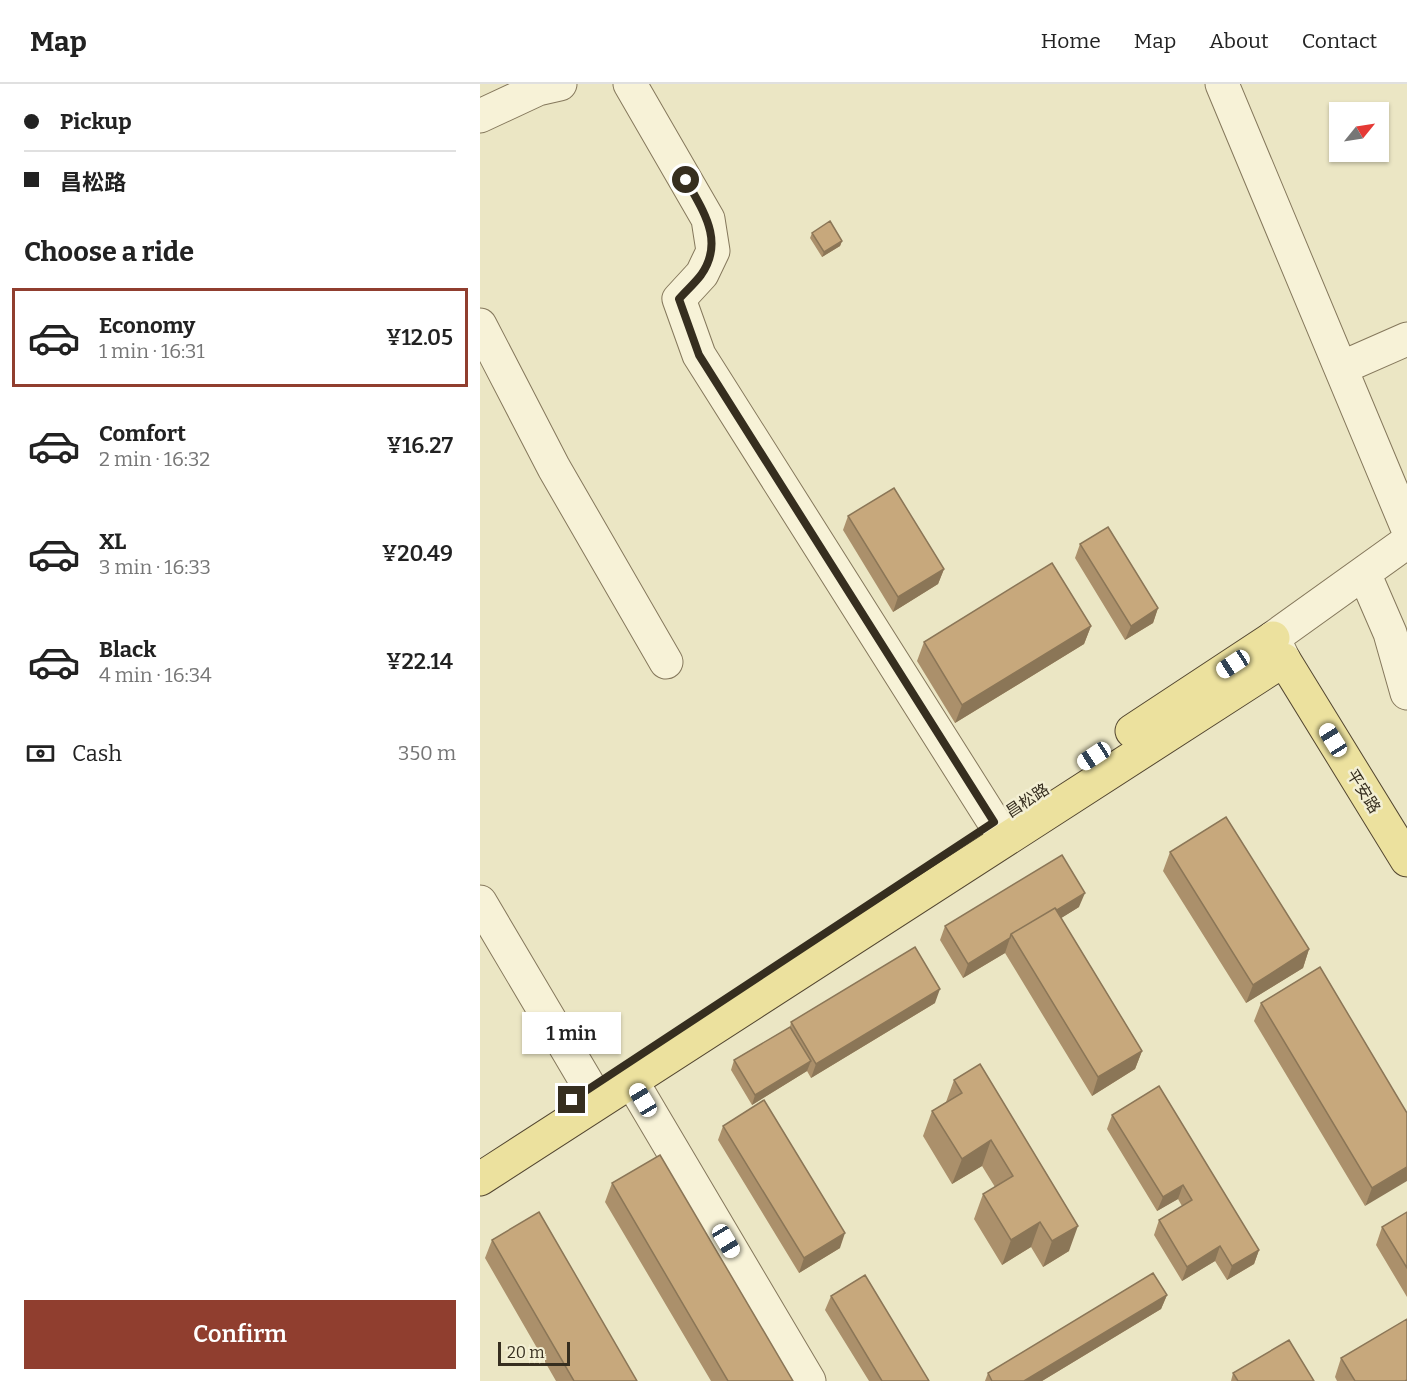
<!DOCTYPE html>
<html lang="en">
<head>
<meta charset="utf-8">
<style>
  :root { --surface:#fff; --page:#f6f6f6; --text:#222; --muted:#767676; --line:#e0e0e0; --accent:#903e2f }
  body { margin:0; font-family:Bitter,"Noto Sans SC",serif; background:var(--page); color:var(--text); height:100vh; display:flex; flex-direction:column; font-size:22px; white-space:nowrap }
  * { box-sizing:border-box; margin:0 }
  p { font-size:20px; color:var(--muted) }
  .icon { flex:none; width:33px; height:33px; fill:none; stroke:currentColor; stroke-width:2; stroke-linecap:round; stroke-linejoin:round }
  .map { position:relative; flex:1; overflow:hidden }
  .sheet { display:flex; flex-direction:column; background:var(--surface); width:480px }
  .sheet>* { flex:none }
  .top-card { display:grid; align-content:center; height:132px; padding:0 24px; background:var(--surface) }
  .needle { width:39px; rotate:60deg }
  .fabs { position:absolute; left:849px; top:18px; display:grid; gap:12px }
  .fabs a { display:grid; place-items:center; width:60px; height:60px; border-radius:0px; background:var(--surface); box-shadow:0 2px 4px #0004; font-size:30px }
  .scale { position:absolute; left:18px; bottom:15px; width:72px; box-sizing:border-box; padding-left:6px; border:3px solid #362e1f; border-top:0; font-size:16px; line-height:21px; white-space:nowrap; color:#362e1f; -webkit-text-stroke:4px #f3efd3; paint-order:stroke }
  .end { position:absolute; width:27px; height:27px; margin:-14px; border:8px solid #362e1f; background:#fff; box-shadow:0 0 0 3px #fff }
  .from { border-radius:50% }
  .bubble { position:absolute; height:42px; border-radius:0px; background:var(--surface); box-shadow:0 2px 4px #0004; font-size:20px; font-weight:600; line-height:42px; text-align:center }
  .car { position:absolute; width:18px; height:36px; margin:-18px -9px; border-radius:8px; box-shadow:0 0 4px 2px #0007; background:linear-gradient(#fff 24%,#345 0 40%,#fff 0 76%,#345 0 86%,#fff 0) }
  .top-card b { display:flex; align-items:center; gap:21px; height:57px; font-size:22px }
  .top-card b+b { border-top:2px solid var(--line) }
  .top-card i { width:15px; height:15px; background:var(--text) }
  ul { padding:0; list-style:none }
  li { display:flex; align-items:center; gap:18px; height:99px; margin:0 12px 9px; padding:0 12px; border:3px solid transparent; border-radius:0px }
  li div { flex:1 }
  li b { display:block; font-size:22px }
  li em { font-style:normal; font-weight:600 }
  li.on { border-color:var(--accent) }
  li>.icon { width:54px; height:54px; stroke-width:1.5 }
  h2 { padding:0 24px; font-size:27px; line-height:72px }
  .pay { display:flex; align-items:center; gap:15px; height:66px; padding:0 24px; font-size:22px }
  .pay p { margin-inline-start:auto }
  .primary-button { display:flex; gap:12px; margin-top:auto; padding:12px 24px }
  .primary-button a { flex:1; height:69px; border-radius:0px; background:var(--accent); color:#fff; font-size:24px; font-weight:600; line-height:69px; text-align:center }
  header { display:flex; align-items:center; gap:36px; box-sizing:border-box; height:84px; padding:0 30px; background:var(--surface); border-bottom:2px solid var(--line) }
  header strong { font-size:28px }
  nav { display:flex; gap:33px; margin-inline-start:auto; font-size:21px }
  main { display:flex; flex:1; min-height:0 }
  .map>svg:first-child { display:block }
</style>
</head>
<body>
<header>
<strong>Map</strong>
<nav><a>Home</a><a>Map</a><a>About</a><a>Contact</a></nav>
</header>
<main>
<section class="sheet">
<div class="top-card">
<b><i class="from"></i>Pickup</b>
<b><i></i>昌松路</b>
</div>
<h2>Choose a ride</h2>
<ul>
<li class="on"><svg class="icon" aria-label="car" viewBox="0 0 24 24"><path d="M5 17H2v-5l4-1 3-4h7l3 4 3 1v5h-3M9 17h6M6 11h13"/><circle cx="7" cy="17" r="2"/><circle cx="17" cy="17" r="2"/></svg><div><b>Economy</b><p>1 min · 16:31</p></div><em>¥12.05</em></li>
<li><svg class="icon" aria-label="car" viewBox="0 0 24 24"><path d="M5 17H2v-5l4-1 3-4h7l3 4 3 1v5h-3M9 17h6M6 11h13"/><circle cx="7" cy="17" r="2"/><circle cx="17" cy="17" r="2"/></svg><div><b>Comfort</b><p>2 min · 16:32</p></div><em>¥16.27</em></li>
<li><svg class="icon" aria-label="car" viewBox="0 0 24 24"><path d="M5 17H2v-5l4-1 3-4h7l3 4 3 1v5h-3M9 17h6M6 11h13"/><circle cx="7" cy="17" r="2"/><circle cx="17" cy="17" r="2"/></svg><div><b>XL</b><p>3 min · 16:33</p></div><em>¥20.49</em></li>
<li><svg class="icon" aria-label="car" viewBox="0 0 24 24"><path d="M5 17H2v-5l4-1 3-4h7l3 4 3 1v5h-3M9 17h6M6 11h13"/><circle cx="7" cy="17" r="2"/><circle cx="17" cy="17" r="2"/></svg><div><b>Black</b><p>4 min · 16:34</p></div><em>¥22.14</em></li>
</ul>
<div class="pay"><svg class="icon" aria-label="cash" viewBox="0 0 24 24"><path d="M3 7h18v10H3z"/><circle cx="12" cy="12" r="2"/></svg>Cash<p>350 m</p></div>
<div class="primary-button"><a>Confirm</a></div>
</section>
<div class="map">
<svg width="927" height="1297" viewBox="0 0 927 1297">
  <rect width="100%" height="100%" fill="#ebe6c4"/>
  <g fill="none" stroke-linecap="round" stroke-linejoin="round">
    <g stroke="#85785c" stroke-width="35">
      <path id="minor" d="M 150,0 L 228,135 L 233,167 L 222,190 L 199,215 L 219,271 L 514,738
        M 742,0 L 927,443
        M 0,32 L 58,5 L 80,0
        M 0,241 L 74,384 L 186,578
        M 861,284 L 927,255
        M 884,489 L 910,549 L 927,609
        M 804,576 L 793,554 L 927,458
        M 0,818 L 110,1004
        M 151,996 L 329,1297"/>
    </g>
    <g stroke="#534630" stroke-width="35">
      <path id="major" d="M 652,647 L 793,554
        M 0,1095 L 804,576 L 927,776"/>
    </g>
    <use href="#minor" stroke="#f7f2d7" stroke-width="33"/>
    <use href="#major" stroke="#ece19e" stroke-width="33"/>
  </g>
  <path fill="#ab906b" d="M 332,149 L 362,157 L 360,162 L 342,173 L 330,154 Z
    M 368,432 L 464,485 L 458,500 L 413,528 L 363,446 Z
    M 600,460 L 678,524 L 673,539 L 645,556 L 595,474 Z
    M 611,542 L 604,560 L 475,639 L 437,577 L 444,558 Z
    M 690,768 L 829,865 L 823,884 L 766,919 L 683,787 Z
    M 599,823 L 581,834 L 662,967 L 655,985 L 612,1012 L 525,869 L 483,894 L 460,856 L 465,842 Z
    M 455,919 L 331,994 L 327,987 L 272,1021 L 251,986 L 254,976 L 310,943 L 311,938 Z
    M 781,919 L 927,1029 L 885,1122 L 774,937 Z
    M 474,996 L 589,1167 L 563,1183 L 551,1163 L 522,1181 L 494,1135 L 503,1110 L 515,1103 L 502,1082 L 472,1100 L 443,1052 L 452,1027 L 466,1018 Z
    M 632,1031 L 779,1166 L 774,1180 L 747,1196 L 735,1177 L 702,1197 L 674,1151 L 679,1136 L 702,1122 L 698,1115 L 677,1127 L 627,1045 Z
    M 243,1042 L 360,1164 L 319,1189 L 238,1056 Z
    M 132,1099 L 313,1297 L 231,1297 L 125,1118 Z
    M 927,1128 L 927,1213 L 896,1161 L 902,1143 Z
    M 12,1156 L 157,1297 L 76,1297 L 5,1174 Z
    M 687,1211 L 681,1225 L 562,1297 L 505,1297 L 508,1289 Z
    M 351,1212 L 449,1297 L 389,1297 L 345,1226 Z
    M 861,1274 L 927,1297 L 857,1297 L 855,1293 Z
    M 753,1289 L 834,1297 L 751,1297 Z"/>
  <path fill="#8b7657" d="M 362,157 L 360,162 L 342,173 L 344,168 Z
    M 464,485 L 458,500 L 413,528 L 418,513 Z
    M 678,524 L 673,539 L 645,556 L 651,542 Z
    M 611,542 L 604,560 L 475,639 L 482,621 Z
    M 605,809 L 599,823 L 538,861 L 533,853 Z
    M 530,854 L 525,869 L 483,894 L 488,880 Z
    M 829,865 L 823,884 L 766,919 L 773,901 Z
    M 460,905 L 455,919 L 331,994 L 336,980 Z
    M 662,967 L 655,985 L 612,1012 L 618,993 Z
    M 331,977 L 327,987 L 272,1021 L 275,1011 Z
    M 511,1056 L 502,1082 L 472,1100 L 482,1075 Z
    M 927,1083 L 927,1097 L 885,1122 L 892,1104 Z
    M 703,1101 L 698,1115 L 677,1127 L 683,1113 Z
    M 560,1138 L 551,1163 L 522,1181 L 531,1156 Z
    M 598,1142 L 589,1167 L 563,1183 L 572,1157 Z
    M 365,1149 L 360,1164 L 319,1189 L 324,1174 Z
    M 740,1162 L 735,1177 L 702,1197 L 707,1183 Z
    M 779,1166 L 774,1180 L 747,1196 L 752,1182 Z
    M 687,1211 L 681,1225 L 562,1297 L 544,1297 Z"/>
  <path fill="#c7a87c" stroke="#8b7657" stroke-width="1.5" d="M 350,137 L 362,157 L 344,168 L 332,149 Z
    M 414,404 L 464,485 L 418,513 L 368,432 Z
    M 628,443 L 678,524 L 651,542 L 600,460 Z
    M 572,479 L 611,542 L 482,621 L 444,558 Z
    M 746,733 L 829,865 L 773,901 L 690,768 Z
    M 582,771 L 605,809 L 577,826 L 575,824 L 531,850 L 530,854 L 488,880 L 465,842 Z
    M 575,824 L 662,967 L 618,993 L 531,850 Z
    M 435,863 L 460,905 L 336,980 L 311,938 Z
    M 840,883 L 927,1029 L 927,1083 L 892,1104 L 781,919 Z
    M 310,943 L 331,977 L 275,1011 L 254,976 Z
    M 500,980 L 598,1142 L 572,1157 L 560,1138 L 531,1156 L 503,1110 L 533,1092 L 511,1056 L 482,1075 L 452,1027 L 482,1009 L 474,996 Z
    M 679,1002 L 779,1166 L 752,1182 L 740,1162 L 707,1183 L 679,1136 L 712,1116 L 703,1101 L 683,1113 L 632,1031 Z
    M 284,1016 L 365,1149 L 324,1174 L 243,1042 Z
    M 180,1071 L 313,1297 L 248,1297 L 132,1099 Z
    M 59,1128 L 157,1297 L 94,1297 L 12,1156 Z
    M 927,1128 L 927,1184 L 902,1143 Z
    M 673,1189 L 687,1211 L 544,1297 L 512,1297 L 508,1289 Z
    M 385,1191 L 449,1297 L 402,1297 L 351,1212 Z
    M 927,1235 L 927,1296 L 925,1297 L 875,1297 L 861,1274 Z
    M 809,1256 L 834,1297 L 758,1297 L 753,1289 Z"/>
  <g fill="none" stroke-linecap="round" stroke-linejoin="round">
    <path stroke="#362e1f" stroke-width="8" d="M 92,1016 L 514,738 L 219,271 L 199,215 C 206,207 215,199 221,191 C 245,157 223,127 206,96"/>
  </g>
  <g text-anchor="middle" stroke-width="5" stroke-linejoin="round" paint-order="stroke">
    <g font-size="16" fill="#362e1f" stroke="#f3efd3">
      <text transform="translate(884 707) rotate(58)" y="6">平安路</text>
      <text transform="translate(547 716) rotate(-33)" y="6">昌松路</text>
    </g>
  </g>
</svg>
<div class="fabs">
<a><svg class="needle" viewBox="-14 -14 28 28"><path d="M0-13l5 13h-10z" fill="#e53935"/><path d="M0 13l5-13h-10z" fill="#767676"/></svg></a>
</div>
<div class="scale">20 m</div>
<i class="end from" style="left:206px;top:96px"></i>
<i class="end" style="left:92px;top:1016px"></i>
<div class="bubble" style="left:42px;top:928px;width:99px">1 min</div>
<i class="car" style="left:753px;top:580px;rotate:237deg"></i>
<i class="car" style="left:853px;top:656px;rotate:328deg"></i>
<i class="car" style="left:614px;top:672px;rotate:237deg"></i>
<i class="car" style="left:163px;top:1016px;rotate:329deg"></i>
<i class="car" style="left:246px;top:1157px;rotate:149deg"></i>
</div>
</main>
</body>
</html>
